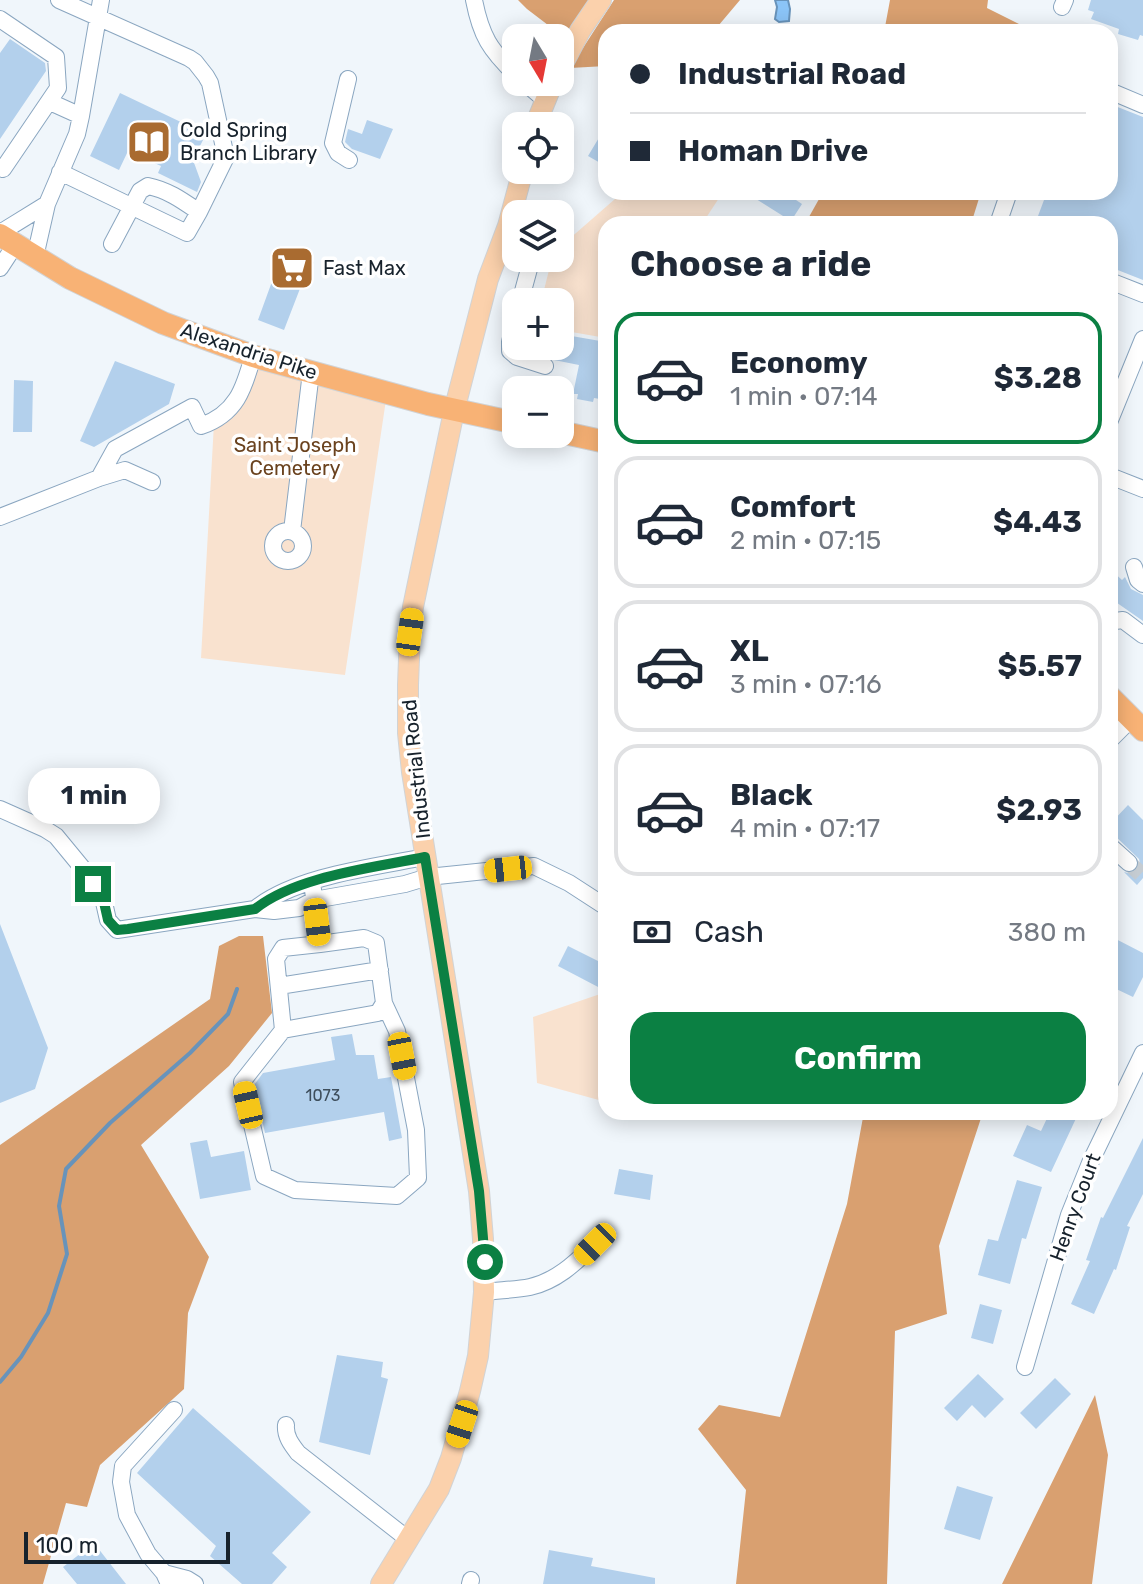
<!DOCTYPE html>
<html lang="en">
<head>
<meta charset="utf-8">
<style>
  :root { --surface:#fff; --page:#f6f6f7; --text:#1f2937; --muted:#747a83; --line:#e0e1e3; --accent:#0b8043 }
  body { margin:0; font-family:Rubik,sans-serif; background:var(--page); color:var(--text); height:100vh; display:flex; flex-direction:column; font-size:30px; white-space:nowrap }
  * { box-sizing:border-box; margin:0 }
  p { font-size:26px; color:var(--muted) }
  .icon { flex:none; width:44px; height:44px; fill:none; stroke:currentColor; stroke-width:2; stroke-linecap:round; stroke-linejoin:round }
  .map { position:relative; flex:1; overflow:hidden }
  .side { position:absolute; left:598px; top:216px; width:520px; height:904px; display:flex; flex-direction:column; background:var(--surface); border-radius:24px; box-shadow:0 4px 20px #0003 }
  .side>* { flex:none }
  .top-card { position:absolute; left:598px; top:24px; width:520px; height:176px; border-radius:24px; box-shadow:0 4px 20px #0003; display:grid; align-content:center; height:176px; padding:0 32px; background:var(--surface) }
  .needle { width:52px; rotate:170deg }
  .fabs { position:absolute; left:502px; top:24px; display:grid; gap:16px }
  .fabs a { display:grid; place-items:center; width:72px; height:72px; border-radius:16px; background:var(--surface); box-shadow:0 4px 20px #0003; font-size:40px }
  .scale { position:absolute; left:24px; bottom:20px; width:206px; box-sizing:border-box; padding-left:8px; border:4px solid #17222c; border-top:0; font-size:22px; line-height:28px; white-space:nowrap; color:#17222c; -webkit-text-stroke:6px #fff; paint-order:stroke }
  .end { position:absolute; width:36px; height:36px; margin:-18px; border:10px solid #0b8043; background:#fff; box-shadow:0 0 0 4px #fff }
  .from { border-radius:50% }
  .bubble { position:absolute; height:56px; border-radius:24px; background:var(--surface); box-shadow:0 4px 20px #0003; font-size:26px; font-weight:700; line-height:56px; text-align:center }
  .car { position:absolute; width:24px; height:48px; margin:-24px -12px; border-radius:10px; box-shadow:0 0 6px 2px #0007; background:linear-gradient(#f5c518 24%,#345 0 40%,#f5c518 0 76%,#345 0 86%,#f5c518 0) }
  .top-card b { display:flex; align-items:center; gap:28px; height:76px; font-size:30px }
  .top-card b+b { border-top:2px solid var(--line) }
  .top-card i { width:20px; height:20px; background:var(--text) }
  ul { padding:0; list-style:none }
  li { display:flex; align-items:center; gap:24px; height:132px; margin:0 16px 12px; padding:0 16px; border:4px solid var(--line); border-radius:24px }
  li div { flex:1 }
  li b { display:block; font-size:30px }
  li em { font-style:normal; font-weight:700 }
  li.on { border-color:var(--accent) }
  li>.icon { width:72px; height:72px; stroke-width:1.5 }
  h2 { padding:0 32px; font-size:36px; line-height:96px }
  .pay { display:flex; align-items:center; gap:20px; height:88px; padding:0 32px; font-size:30px }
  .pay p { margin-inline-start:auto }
  .cta { display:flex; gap:16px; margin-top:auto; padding:16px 32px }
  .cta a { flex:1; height:92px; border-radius:24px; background:var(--accent); color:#fff; font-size:32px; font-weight:700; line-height:92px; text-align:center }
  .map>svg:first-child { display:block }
</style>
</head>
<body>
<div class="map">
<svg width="1143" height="1584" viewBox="0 0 1143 1584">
  <rect width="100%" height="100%" fill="#f0f6fb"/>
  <path fill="#f9e2cf" d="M 623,192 L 723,192 L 702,224 L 606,224 L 606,338 L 560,330 L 560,302 L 541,302 L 552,258 L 560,258 L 560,247 Z
    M 253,356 L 387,393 L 345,675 L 201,658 L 214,423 Z
    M 606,992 L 606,1102 L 537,1083 L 533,1017 Z"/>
  <path fill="#d9a070" d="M 518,0 L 592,0 L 565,38 L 527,9 Z
    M 614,0 L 740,0 L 713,32 L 606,32 L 606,66 L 570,68 Z
    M 890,0 L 988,0 L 987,8 L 1029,29 L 1028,32 L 882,32 L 885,27 Z
    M 823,192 L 981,192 L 971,224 L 805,224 Z
    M 239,936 L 263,936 L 272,1013 L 229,1066 L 141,1145 L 209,1257 L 188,1313 L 184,1389 L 100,1465 L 87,1507 L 66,1503 L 43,1584 L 0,1584 L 0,1145 L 210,999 L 219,946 Z
    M 864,1112 L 983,1112 L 939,1246 L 947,1314 L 895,1331 L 887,1584 L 736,1584 L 746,1490 L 698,1429 L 719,1405 L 780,1417 L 847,1204 Z
    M 1095,1395 L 1108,1455 L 1092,1584 L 1002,1584 Z"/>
  <path fill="#8bc4f7" stroke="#6893ba" stroke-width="2" d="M 775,0 L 788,0 L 790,9 L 789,21 L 779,22 L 775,19 L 777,7 Z"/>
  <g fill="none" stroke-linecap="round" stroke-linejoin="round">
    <path stroke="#6893ba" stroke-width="4" d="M 0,1382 L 21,1357 L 48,1313 L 67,1254 L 59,1206 L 66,1169 L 110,1123 L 190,1053 L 228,1014 L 237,989"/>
  </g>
  <path fill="#b3d0ec" d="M 1091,0 L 1143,0 L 1143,36 L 1140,35 L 1138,40 L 1118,34 L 1119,29 L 1091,19 L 1094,12 L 1088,10 Z
    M 10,39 L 45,63 L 46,71 L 0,139 L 0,53 Z
    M 120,93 L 206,134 L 193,160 L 201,182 L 197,192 L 158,173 L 161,166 L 128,151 L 119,170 L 90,156 Z
    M 1110,104 L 1143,117 L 1143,280 L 1110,267 L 1110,224 L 1035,224 L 1047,192 L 1110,192 Z
    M 367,120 L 393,129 L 380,159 L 352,149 L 345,142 L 348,129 L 362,134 Z
    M 606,126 L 606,158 L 602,164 L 588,156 Z
    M 745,192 L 801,192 L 796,200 L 802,204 L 791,221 Z
    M 281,249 L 314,262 L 304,287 L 301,286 L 284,330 L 258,320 L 274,276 L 271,275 Z
    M 560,334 L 606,342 L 606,366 L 600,399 L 594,398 L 593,402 L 577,399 L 578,394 L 573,394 L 579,365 L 554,360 L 548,356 L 521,346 L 560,346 Z
    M 115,361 L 175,384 L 169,404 L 94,447 L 80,441 Z
    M 14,380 L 33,381 L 32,432 L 13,432 Z
    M 1110,569 L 1122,580 L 1125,577 L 1131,589 L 1143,595 L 1143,621 L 1110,598 Z
    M 1128,805 L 1143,820 L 1143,878 L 1137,885 L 1124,872 L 1132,874 L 1137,871 L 1140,864 L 1139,859 L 1110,831 L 1110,824 Z
    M 0,924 L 48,1048 L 35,1089 L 0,1103 Z
    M 1110,936 L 1143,953 L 1143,977 L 1133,997 L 1110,986 Z
    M 568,946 L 606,965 L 606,978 L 600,988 L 558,966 Z
    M 352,1034 L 356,1055 L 374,1055 L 378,1079 L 391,1077 L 402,1138 L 389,1141 L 384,1112 L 265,1133 L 254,1085 L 263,1073 L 335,1060 L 331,1037 Z
    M 1050,1112 L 1079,1112 L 1051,1172 L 1013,1156 L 1027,1125 L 1041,1131 Z
    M 1143,1138 L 1143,1194 L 1127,1226 L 1130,1227 L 1116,1270 L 1114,1269 L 1094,1314 L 1071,1304 L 1090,1261 L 1086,1260 L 1101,1217 L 1103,1218 Z
    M 207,1140 L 211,1157 L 244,1151 L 251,1190 L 200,1199 L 190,1143 Z
    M 619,1169 L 653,1175 L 650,1200 L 614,1194 Z
    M 1017,1180 L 1042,1187 L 1026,1239 L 1022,1238 L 1010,1284 L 978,1275 L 988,1239 L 998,1241 Z
    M 980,1304 L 1002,1310 L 993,1344 L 971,1338 Z
    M 337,1355 L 383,1362 L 381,1377 L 388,1379 L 370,1455 L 319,1442 Z
    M 978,1374 L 1004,1399 L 985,1418 L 972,1405 L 957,1421 L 944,1408 Z
    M 1055,1378 L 1071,1394 L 1036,1429 L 1020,1413 Z
    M 193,1408 L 311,1512 L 272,1553 L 287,1567 L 272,1584 L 242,1584 L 210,1556 L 216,1546 L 137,1473 Z
    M 957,1486 L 993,1497 L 980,1540 L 944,1529 Z
    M 94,1543 L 126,1584 L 77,1584 L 63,1567 Z
    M 549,1550 L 593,1558 L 591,1566 L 655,1578 L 655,1584 L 543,1584 Z"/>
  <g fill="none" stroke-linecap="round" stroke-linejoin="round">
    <path stroke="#c5ccd2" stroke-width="16" stroke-dasharray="16 8" stroke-linecap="butt" d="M 1129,863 L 1143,876"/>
    <g stroke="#8aa6c0" stroke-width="18">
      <path id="minor" d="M 59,0 L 189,58 L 195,62 L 206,76 L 210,83 L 226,157 L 199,212 L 187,233 L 60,172
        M 474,0 C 481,36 490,50 516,75
        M 1062,7 L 1065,0
        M 0,19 L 56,57 L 58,88 L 3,169 L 0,167
        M 348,79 L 333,143 L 338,153 L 349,160
        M 524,82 L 545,100
        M 1110,91 L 1143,105
        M 50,102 L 81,116
        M 998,224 L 1009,192
        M 0,233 L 47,204
        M 112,244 L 140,191 L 148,186 C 168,190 183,201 199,212
        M 35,257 L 47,204 L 77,134 L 81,116 L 101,0
        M 0,268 L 15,245
        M 1110,281 L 1143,294
        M 520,302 L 532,258
        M 516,317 L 510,342 L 510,351 L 517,357 L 545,366
        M 1110,420 L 1143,339
        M 1110,476 L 1143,489
        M 99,478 L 115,449 L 192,407 L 201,426 C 236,414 244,389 253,356
        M 0,517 L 99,478 L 125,470 L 152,482
        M 292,531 L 311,372
        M273 546a15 15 0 1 1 30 0a15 15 0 1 1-30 0Z
        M 1134,567 L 1138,580 L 1143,584
        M 1115,621 L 1123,620 L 1143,635
        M 1110,740 L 1131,719
        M 0,809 L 45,829 L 56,836 L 84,870 L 103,898 L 108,920 L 117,930 L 255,909 L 274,911 L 299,908 L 314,900 L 405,884 L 428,877 L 534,866 L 569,883 L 606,907
        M 1110,846 L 1129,863
        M 312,882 L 320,944 L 364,938 L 376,943 L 384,1003 L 378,1013 L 283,1030 L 242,1082 L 264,1176 L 295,1190 L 397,1196 L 418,1178 L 416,1130 L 397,1031 L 384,1003
        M 255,909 C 296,876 374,867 425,857
        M 279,986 L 380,970
        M 283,1030 L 276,959 L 283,948 L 320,944
        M 484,1292 C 499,1290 516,1290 530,1287 C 557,1281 576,1262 595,1244
        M 1025,1367 L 1069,1215 L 1090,1163 L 1143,1053
        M 286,1425 C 285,1436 291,1444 298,1453 L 409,1540
        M 164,1573 L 187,1579 L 195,1584
        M 169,1584 L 164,1573 L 148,1554 L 127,1515 L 121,1482 L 123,1466 L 174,1410
        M 470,1584 L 471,1580"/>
    </g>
    <g stroke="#d1d3d5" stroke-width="22">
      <path id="major" d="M 560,69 L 580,31 L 601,0
        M 535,126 L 553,82
        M 381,1584 L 439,1489 L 451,1458 L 470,1391 L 478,1356 L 484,1292 L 483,1239 L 479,1191 L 412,772 L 408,733 L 408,685 L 410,632 L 413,607 L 454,411 L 488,279 L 508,226 L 523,170"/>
    </g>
    <g stroke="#d1d3d5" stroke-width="24">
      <path id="highway" d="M 0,235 L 70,278 L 163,323 L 253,356 L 428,404 L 516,423
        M 560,432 L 606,442
        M 1110,697 L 1143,730"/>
    </g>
    <use href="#minor" stroke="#fff" stroke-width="16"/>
    <use href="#major" stroke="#fbd1ac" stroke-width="20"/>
    <use href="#highway" stroke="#f8b275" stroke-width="22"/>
  </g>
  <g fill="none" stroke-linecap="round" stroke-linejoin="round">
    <path stroke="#0b8043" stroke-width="10" d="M 93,884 L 103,898 L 108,920 L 117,930 L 128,929 L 255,909 C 296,876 373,868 425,857 L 479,1191 L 485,1262"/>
  </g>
  <defs>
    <g id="library-square" transform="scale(2.3)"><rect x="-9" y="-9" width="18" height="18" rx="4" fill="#a96b30" stroke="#fff"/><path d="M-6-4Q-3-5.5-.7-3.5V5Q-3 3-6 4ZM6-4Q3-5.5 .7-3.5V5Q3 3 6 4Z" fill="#fff"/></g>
    <g id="supermarket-square" transform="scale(2.3)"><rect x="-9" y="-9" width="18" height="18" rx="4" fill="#a96b30" stroke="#fff"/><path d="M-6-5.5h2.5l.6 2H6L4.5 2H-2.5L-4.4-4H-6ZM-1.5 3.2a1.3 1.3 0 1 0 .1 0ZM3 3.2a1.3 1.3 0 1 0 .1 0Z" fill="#fff"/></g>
  </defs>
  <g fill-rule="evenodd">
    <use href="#library-square" x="149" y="142"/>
    <use href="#supermarket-square" x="292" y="268"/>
  </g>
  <g text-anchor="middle" stroke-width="7" stroke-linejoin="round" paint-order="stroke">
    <g font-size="16" fill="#3e4e5c">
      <text x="323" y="1101">1073</text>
    </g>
    <g font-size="20" fill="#17222c" stroke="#fff" text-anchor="start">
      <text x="180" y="137">Cold Spring<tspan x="180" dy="23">Branch Library</tspan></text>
      <text x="323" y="275">Fast Max</text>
    </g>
    <g font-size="20" fill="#17222c" stroke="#fff">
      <text transform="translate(249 351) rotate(18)" y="7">Alexandria Pike</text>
      <text transform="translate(416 769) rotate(-96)" y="7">Industrial Road</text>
      <text transform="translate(1075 1207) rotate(-70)" y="7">Henry Court</text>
    </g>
    <g font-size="20" fill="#6a421e" stroke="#fff">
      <text x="295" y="452">Saint Joseph<tspan x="295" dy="23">Cemetery</tspan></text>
    </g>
  </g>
</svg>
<div class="fabs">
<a><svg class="needle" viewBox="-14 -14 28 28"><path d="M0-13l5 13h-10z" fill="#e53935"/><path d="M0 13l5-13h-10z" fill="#747a83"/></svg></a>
<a><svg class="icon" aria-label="locate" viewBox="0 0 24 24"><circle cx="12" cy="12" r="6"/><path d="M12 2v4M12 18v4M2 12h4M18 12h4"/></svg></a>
<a><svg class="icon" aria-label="layers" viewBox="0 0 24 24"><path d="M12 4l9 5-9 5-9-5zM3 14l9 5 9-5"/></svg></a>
<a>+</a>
<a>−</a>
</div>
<div class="scale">100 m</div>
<i class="end from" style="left:485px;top:1262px"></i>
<i class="end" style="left:93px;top:884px"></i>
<div class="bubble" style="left:28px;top:768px;width:132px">1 min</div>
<i class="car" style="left:410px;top:632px;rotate:8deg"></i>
<i class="car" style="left:508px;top:869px;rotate:264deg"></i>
<i class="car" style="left:317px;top:922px;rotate:173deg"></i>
<i class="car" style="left:402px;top:1056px;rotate:169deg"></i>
<i class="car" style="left:248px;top:1105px;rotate:347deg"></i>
<i class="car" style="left:595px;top:1244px;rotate:225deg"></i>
<i class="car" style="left:462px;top:1424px;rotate:198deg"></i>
<div class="top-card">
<b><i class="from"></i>Industrial Road</b>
<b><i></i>Homan Drive</b>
</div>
<section class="side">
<h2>Choose a ride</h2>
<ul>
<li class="on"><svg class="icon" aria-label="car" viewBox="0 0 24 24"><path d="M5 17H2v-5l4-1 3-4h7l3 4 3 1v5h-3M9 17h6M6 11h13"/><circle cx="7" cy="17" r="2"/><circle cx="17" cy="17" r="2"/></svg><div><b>Economy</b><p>1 min · 07:14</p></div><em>$3.28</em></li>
<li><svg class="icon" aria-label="car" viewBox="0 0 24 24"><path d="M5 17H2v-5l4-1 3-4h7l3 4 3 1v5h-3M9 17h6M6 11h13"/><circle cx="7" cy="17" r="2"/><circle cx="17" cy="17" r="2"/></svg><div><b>Comfort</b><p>2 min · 07:15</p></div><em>$4.43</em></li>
<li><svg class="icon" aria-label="car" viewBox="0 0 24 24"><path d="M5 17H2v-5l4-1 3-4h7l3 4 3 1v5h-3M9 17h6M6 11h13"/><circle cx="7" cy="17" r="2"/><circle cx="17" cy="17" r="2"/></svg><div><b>XL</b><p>3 min · 07:16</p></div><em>$5.57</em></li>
<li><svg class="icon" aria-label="car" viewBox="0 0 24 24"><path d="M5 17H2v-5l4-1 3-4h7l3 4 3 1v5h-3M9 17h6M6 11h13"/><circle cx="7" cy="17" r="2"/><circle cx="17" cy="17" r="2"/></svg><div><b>Black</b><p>4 min · 07:17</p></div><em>$2.93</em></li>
</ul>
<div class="pay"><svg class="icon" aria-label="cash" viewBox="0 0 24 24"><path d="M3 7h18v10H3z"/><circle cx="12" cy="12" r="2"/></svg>Cash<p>380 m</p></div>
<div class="cta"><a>Confirm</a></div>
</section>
</div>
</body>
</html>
